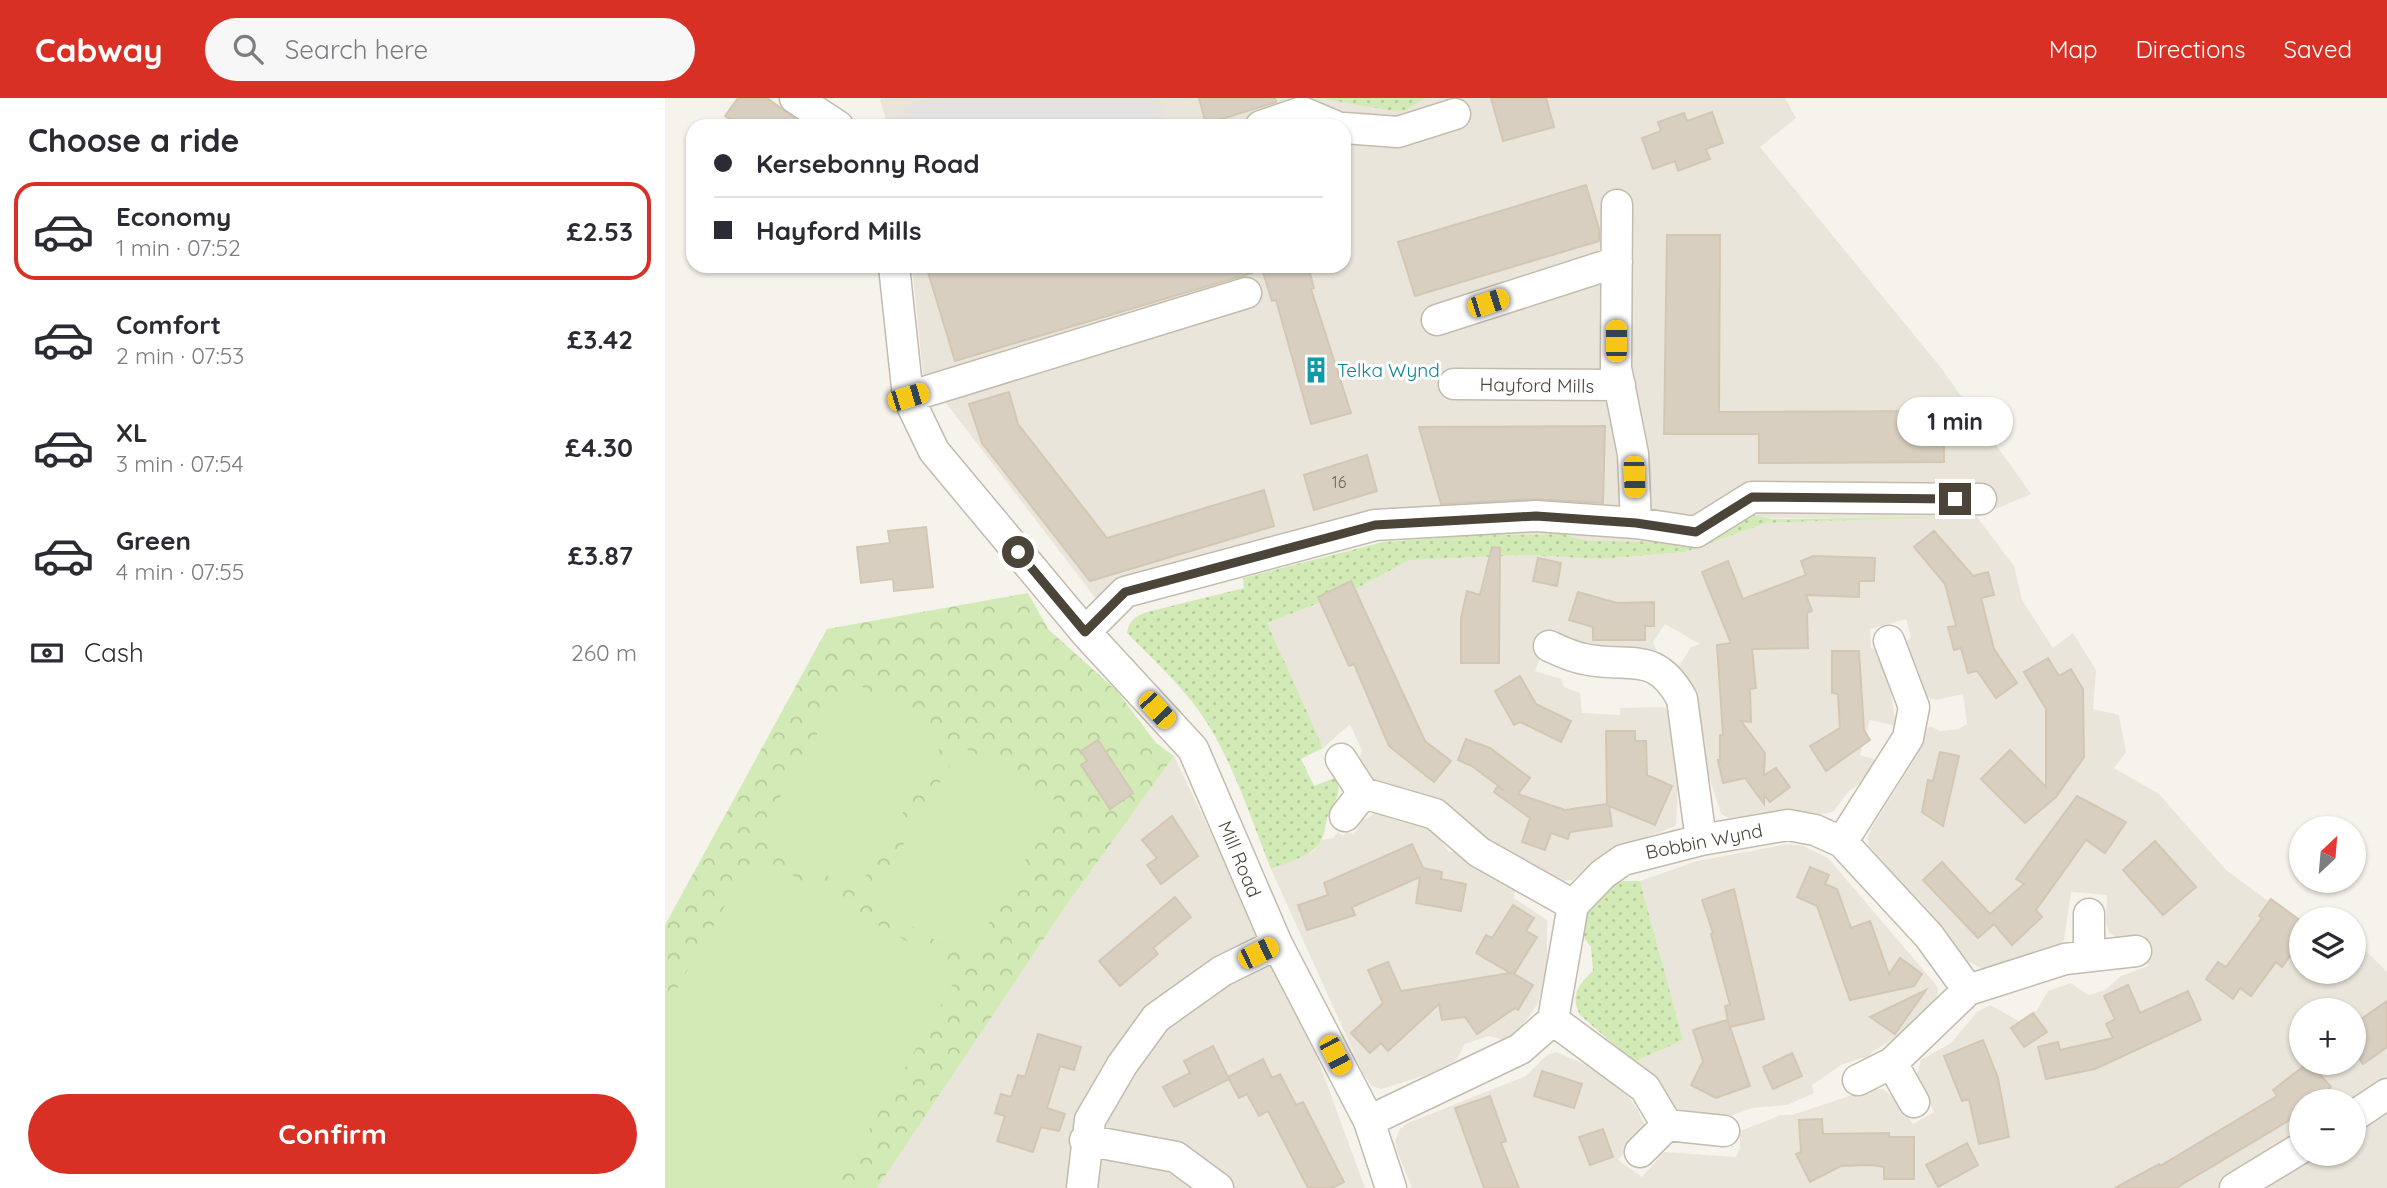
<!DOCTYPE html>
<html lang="en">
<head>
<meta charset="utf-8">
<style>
  :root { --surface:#fff; --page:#f7f7f7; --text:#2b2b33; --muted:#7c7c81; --line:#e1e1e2; --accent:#d93025 }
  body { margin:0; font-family:Quicksand,sans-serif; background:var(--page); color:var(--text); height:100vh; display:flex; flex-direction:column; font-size:26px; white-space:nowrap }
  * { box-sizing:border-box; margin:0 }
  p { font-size:23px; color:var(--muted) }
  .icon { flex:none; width:38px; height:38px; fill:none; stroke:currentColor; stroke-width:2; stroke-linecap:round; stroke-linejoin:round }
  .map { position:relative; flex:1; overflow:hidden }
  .details { display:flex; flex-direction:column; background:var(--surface); width:665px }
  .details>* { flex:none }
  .banner { position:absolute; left:21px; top:21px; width:665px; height:154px; border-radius:21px; box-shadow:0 2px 5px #0004; display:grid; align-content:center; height:154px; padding:0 28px; background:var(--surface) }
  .needle { width:46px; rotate:26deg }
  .tools { position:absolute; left:1624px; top:718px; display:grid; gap:14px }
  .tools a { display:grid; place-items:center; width:77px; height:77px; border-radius:50%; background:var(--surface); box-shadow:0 2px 5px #0004; font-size:35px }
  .end { position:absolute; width:32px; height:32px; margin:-16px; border:9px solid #4b4439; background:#fff; box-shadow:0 0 0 4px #fff }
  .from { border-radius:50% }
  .bubble { position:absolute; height:49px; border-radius:24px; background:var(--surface); box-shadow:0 2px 5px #0004; font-size:23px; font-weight:800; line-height:49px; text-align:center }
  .car { position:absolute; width:21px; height:42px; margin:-21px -10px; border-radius:9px; box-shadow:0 0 5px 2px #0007; background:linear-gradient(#f5c518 24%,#345 0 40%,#f5c518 0 76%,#345 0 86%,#f5c518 0) }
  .banner b { display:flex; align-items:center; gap:24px; height:66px; font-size:26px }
  .banner b+b { border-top:2px solid var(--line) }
  .banner i { width:18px; height:18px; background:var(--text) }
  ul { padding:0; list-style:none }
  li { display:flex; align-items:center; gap:21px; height:98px; margin:0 14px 10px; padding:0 14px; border:4px solid transparent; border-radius:21px }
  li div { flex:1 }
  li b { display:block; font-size:26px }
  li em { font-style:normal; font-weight:800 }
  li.active { border-color:var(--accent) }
  li>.icon { width:63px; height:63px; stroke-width:1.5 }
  h2 { padding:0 28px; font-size:32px; line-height:84px }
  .pay { display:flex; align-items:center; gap:18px; height:77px; padding:0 28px; font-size:26px }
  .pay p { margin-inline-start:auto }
  .cta { display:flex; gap:14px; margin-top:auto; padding:14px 28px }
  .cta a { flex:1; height:80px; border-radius:42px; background:var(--accent); color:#fff; font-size:28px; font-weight:800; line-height:80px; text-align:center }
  header { display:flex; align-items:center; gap:42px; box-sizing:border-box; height:98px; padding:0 35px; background:var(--accent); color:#fff }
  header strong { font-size:33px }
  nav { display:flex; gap:38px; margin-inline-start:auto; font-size:24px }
  .search { width:490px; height:63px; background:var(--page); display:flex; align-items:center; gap:18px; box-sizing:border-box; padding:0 24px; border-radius:38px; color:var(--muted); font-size:26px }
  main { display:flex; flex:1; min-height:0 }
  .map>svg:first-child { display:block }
</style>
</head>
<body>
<header>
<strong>Cabway</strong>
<div class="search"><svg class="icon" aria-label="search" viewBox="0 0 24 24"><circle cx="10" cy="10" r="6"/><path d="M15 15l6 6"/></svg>Search here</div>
<nav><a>Map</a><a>Directions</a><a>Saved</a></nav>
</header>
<main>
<section class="details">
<h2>Choose a ride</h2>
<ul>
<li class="active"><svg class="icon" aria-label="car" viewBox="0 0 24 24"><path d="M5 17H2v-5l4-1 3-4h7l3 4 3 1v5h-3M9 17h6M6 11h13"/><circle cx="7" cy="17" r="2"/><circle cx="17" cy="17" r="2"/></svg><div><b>Economy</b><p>1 min · 07:52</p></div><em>£2.53</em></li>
<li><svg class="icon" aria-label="car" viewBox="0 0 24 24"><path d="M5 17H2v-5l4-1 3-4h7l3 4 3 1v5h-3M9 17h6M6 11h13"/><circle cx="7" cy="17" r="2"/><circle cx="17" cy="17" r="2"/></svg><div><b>Comfort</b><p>2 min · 07:53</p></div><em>£3.42</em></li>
<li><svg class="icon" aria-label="car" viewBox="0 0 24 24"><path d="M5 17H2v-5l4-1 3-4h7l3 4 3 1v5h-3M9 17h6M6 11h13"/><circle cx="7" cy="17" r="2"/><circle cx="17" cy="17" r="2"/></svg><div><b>XL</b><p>3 min · 07:54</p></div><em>£4.30</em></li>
<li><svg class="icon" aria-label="car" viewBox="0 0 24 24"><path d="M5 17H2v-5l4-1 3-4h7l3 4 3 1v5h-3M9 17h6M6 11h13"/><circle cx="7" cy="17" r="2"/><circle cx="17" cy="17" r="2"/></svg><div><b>Green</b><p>4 min · 07:55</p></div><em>£3.87</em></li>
</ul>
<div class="pay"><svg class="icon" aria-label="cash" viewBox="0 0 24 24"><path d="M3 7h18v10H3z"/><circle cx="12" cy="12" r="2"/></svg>Cash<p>260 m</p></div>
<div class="cta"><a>Confirm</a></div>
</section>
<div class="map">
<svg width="1722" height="1090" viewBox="0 0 1722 1090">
  <defs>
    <pattern id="grass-dots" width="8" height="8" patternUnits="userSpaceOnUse" patternTransform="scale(1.75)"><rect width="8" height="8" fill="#d2eab5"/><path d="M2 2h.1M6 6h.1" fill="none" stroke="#b6ca9c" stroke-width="1.8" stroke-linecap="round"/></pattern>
    <pattern id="park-crowns" width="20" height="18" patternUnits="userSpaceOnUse" patternTransform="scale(1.75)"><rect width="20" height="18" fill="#d2eab5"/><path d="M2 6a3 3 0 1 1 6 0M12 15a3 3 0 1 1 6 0" fill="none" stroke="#b6ca9c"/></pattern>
  </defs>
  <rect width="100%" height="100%" fill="#f6f3ec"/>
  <path fill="#eae5da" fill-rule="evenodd" d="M 218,0 L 1120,0 L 1131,20 L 1095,49 L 1277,271 L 1366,396 L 1312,419 L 1349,468 L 1357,502 L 1388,550 L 1408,535 L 1431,572 L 1428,611 L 1454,617 L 1461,654 L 1449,670 L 1494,696 L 1561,772 L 1636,827 L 1636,873 L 1689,873 L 1689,848 L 1693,845 L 1722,874 L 1722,1090 L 747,1090 L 732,1053 L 730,1043 L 735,1031 L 743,1025 L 861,978 L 882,957 L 891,954 L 929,970 L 955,987 L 973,1012 L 981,1030 L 953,1062 L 977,1079 L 999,1054 L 1071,1059 L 1075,1050 L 1075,1033 L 1116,1017 L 1127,1017 L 1205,991 L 1218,991 L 1231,1001 L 1248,1026 L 1269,1014 L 1251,980 L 1256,962 L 1286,945 L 1312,914 L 1325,907 L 1354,923 L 1372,912 L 1383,893 L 1406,885 L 1423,897 L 1440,892 L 1456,878 L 1483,868 L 1473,838 L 1452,840 L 1444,834 L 1441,826 L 1442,797 L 1406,794 L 1399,842 L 1391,849 L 1331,871 L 1316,870 L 1298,861 L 1204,748 L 1202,740 L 1206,731 L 1252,657 L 1258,634 L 1265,628 L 1275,633 L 1294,631 L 1302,626 L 1298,596 L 1271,602 L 1262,599 L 1252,571 L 1243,566 L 1239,546 L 1246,539 L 1241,521 L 1205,531 L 1206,550 L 1213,552 L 1224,584 L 1231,628 L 1205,622 L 1195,657 L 1221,665 L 1183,694 L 1169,713 L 1160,716 L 1124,712 L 1064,720 L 1056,716 L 1011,573 L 1026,549 L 1035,546 L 1000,526 L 988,544 L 992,553 L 988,560 L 883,542 L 870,573 L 896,581 L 899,589 L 915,595 L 917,615 L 955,617 L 955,610 L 999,609 L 1006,618 L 1014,667 L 1011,728 L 949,751 L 907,782 L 896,783 L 714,688 L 699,676 L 693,664 L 697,653 L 685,626 L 657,651 L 602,525 L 690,491 L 745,462 L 863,457 L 936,461 L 1020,454 L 1101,425 L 1269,419 L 1093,420 L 1085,416 L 1069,428 L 1025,444 L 986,444 L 923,443 L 897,436 L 751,441 L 740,414 L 432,502 L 258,275 L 247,168 L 679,168 L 679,28 L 223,28 L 215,2 ZM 1636,912 L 1689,912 L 1689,964 L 1636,964 ZM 1636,1003 L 1689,1003 L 1689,1055 L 1636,1055 Z
    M 509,658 L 649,951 L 700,1090 L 212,1090 L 398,812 Z
    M 714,713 L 763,726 L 784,754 L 793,754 L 812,771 L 850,793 L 849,800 L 882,822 L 882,867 L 878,887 L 872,907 L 851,936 L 841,943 L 824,938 L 800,946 L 791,962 L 764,976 L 716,991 L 707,988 L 699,977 L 606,771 L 649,753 L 657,742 L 668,740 L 673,734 L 678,738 L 682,733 L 688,737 L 698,722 Z
    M 1123,746 L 1138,748 L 1163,760 L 1272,888 L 1273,897 L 1249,933 L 1241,939 L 1228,941 L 1207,954 L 1203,963 L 1197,960 L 1176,967 L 1147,987 L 1149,995 L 1122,1007 L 1087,1010 L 1066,1018 L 1061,1016 L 1040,1021 L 1012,1018 L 969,964 L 1018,942 L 975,783 L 1032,763 Z"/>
  <path fill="url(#grass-dots)" d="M 654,0 L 760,0 L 741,12 L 729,13 Z
    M 1085,416 L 1106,421 L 1312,418 L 1101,425 L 1020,454 L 936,461 L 863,457 L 745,462 L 690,491 L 602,525 L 658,650 L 636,661 L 649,688 L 672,679 C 676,695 672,701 664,715 C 660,722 661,733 657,741 C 650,758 622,764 606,771 C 587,724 571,672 544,628 C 523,593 490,564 462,535 C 464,522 471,518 482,514 L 579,490 L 578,480 L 718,444 L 814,437 L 818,431 L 831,430 L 838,437 L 897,436 L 923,443 L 1024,444 L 1069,428 L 1071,422 Z
    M 953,783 L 975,783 L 1018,942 L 969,964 L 915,917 C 905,897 913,887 928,873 L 926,849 L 914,833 C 919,814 938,796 953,783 Z"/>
  <path fill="url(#park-crowns)" d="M 363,495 L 383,531 L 452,593 L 491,645 L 509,658 L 398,812 L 212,1090 L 0,1090 L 0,827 L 162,531 Z"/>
  <path fill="#d2eab5" d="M 184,581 L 282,638 L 191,795 L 93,737 Z
    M 296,648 L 394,704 L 303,861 L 205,804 Z
    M 90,756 L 295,874 L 171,1090 L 0,1090 L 0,911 Z"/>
  <path fill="#e5e3e0" d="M 262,0 L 494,0 L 503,28 L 226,28 L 224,21 L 239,16 L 238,9 Z"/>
  <path fill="#d8cfc1" stroke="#d3c7b4" stroke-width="2" d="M 73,0 L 102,0 L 141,28 L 76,28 L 60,18 Z
    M 534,0 L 610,0 L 611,4 L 541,26 Z
    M 826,0 L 881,0 L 889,29 L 838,43 Z
    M 1047,14 L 1058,45 L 1041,51 L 1045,61 L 1013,73 L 1010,63 L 988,71 L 977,40 L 996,33 L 993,24 L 1019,15 L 1022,23 Z
    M 921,87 L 934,131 L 934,143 L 750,198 L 733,144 Z
    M 1002,137 L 1055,137 L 1054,314 L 1279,313 L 1279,364 L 1094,365 L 1094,336 L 999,336 Z
    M 284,168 L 589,168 L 590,174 L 290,263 L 263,174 Z
    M 596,168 L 643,168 L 649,190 L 646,191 L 686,315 L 646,326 L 611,202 L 607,203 Z
    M 344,294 L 353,326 L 442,440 L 599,392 L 609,428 L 425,483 L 317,345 L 304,306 Z
    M 940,328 L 938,405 L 870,401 L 776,406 L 754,329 Z
    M 702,357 L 712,393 L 649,412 L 639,377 Z
    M 261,429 L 268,489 L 229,493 L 228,481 L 196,485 L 192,449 L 225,445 L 223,433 Z
    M 1269,433 L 1308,478 L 1323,474 L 1329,497 L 1316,500 L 1329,551 L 1352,585 L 1331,600 L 1312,573 L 1303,575 L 1296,550 L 1289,552 L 1283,529 L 1291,528 L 1280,486 L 1249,449 Z
    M 827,449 L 835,450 L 834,565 L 796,565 L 796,520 L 802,493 L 815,497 Z
    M 1148,458 L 1210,460 L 1209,483 L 1194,483 L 1194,499 L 1141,497 L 1147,513 L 1142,515 L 1143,550 L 1087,551 L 1091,590 L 1085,591 L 1086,624 L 1076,623 L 1100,655 L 1099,677 L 1111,670 L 1125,689 L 1105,704 L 1099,697 L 1099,706 L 1080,680 L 1058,685 L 1053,662 L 1055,662 L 1055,637 L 1058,637 L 1052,547 L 1066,545 L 1037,474 L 1063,463 L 1078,501 L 1141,477 L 1136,463 Z
    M 873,460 L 896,465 L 892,488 L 868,483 Z
    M 686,483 L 760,643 L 786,663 L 769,684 L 724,648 L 689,566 L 684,568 L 653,499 Z
    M 913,494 L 952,505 L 989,504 L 989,528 L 980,528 L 980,542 L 928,542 L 928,529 L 904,522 Z
    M 1167,553 L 1194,553 L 1199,632 L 1205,642 L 1161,673 L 1145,648 L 1175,630 L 1173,596 L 1167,595 Z
    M 1383,560 L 1394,578 L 1406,571 L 1418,591 L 1419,659 L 1391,699 L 1360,725 L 1316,681 L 1345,652 L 1381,689 L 1381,611 L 1359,574 Z
    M 855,578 L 871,606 L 906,623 L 896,644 L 855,624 L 849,627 L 830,593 Z
    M 941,633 L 970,633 L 970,643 L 981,643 L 982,677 L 1007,688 L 990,727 L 944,708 L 947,728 L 905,734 L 903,741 L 886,735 L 880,752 L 857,744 L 865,720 L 829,694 L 832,689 L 839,692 L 807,668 L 793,662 L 801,641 L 825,650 L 865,680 L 853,696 L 900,712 L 942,706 Z
    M 433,642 L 468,695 L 445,711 L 416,667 L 422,663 L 416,653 Z
    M 1275,654 L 1294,658 L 1278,728 L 1257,714 L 1263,682 L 1268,683 Z
    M 1412,698 L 1461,724 L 1440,755 L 1421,742 L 1371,812 L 1377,819 L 1347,847 L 1329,826 L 1313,840 L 1258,782 L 1277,764 L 1325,816 L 1359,786 L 1351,781 Z
    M 507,718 L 533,758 L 496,786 L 482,767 L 492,760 L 477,742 Z
    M 1490,743 L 1531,789 L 1498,817 L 1458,772 Z
    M 747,746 L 758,770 L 777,774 L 776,781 L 801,786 L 796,813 L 751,805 L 755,779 L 687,809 L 690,817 L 642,832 L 633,807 L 663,797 L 659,785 Z
    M 1145,769 L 1164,777 L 1160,786 L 1172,791 L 1186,830 L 1205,823 L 1224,876 L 1235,860 L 1257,876 L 1249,888 L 1185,902 L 1152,808 L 1132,799 Z
    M 1069,791 L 1099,921 L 1065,929 L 1085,988 L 1051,1000 L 1026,987 L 1038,963 L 1028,932 L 1062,922 L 1064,928 L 1060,908 L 1065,907 L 1046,836 L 1048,835 L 1037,802 Z
    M 510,799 L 526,819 L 488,850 L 493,856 L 455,888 L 434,863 Z
    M 1606,801 L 1636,823 L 1636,842 L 1617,869 L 1611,864 L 1586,898 L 1575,890 L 1568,901 L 1541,881 L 1553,864 L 1561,869 L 1597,820 L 1594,818 Z
    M 848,807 L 869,820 L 861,833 L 872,839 L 849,876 L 868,887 L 853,912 L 850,910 L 812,936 L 800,919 L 777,922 L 774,906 L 723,953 L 716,945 L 705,955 L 686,935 L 718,905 L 703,872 L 723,864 L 736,893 L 845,875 L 811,855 L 821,837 L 827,840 Z
    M 1463,887 L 1475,915 L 1523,893 L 1536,922 L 1430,971 L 1381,981 L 1373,949 L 1393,944 L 1395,952 L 1448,940 L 1441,926 L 1450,921 L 1439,898 Z
    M 1261,892 L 1230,936 L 1205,919 Z
    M 1722,903 L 1722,949 L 1698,966 L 1689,952 L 1689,926 Z
    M 1368,915 L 1382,934 L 1359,949 L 1346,930 Z
    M 373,936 L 416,949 L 409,972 L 395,968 L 382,1010 L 400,1016 L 394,1033 L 376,1029 L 368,1054 L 332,1043 L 340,1018 L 330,1015 L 336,996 L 346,999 L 353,977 L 360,979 Z
    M 1318,942 L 1333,980 L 1344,1039 L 1314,1046 L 1304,1001 L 1297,1003 L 1279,958 Z
    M 548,948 L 563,979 L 598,961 L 607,980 L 615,976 L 631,1007 L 638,1004 L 679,1084 L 667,1090 L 643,1090 L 603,1013 L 594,1018 L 582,996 L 574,1000 L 564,981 L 509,1009 L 498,989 L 525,975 L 519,963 Z
    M 1127,955 L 1137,978 L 1108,991 L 1098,969 Z
    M 1644,964 L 1666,989 L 1649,1003 L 1636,1003 L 1636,1012 L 1623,1023 L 1511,1090 L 1450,1090 L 1494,1066 L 1495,1068 L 1612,998 L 1608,992 Z
    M 877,973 L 917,986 L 909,1010 L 869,998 Z
    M 825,998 L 841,1043 L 836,1045 L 854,1090 L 819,1090 L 790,1010 Z
    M 1157,1021 L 1158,1036 L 1224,1035 L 1224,1039 L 1249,1039 L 1249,1081 L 1219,1081 L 1219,1069 L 1206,1067 L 1176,1068 L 1145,1084 L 1131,1056 L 1136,1054 L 1134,1022 Z
    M 938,1031 L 948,1059 L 925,1067 L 914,1039 Z
    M 1302,1045 L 1313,1067 L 1273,1089 L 1261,1067 Z"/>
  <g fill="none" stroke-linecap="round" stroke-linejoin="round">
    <g stroke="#c2bbae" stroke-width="33">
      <path id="street" d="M 130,0 L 173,28
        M 596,28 L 637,14 L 670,28
        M 679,30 L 733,34 L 790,16
        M 952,107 L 951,270 L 968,356 L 971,425
        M 229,168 L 243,299 L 269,353 L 420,534 L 528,651 L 612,846 L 704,1023 L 726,1090
        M 772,222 L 952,164
        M 789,286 L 955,287
        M 243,299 L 581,195
        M 420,534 L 460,494 L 710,427 L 871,418 L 971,425 L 1031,434 L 1087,399 L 1316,401
        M 884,548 C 895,553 907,559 919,561 C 965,571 990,551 1017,601 L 1036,742
        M 676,661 L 698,695 L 770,716 L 814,754 L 908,807
        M 680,718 L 698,695
        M 1177,744 L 1243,640 L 1249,609 L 1224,543
        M 1424,857 L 1424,816
        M 888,922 L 980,990 L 1002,1027 L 1059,1033
        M 1227,965 L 1249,1004
        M 1193,982 L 1227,965 L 1303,892 L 1400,861 L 1471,853
        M 1689,1018 L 1722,996
        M 704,1023 L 855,951 L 888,922 L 908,807 L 938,776 L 958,762 L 1036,742 L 1123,727 L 1150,732 L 1177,744 L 1264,838 L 1303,892
        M 420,1042 L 511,1059 L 553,1090
        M 975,1054 L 1002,1027
        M 417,1090 L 425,1022 L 457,967 L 491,920 L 557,873 L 612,846
        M 1570,1090 L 1636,1050"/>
    </g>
    <use href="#street" stroke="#fff" stroke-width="30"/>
  </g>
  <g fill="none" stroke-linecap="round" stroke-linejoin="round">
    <path stroke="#4b4439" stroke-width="9" d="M 353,454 L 420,534 L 460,494 L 710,427 L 871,418 L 971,425 L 1031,434 L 1087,399 L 1290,401"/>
  </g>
  <defs>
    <g id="building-bare" transform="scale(2.1)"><path d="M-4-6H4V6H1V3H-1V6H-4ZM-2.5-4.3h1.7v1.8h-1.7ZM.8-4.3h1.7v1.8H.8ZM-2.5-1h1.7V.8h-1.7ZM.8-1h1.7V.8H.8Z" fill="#0f9aa8" stroke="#fff" stroke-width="2.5" paint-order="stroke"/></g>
  </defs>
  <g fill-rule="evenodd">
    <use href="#building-bare" x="651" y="272"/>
  </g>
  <g text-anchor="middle" stroke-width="6" stroke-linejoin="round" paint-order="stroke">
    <g font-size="16" fill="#6e675b">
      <text x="674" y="390">16</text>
    </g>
    <g font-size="19" fill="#0d838f" stroke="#fff" text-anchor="start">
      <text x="672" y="279">Telka Wynd</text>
    </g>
    <g font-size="19" fill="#4b4439" stroke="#fff">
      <text transform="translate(872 287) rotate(1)" y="7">Hayford Mills</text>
      <text transform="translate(1039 743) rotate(-11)" y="7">Bobbin Wynd</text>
      <text transform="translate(575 761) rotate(67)" y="7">Mill Road</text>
    </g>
  </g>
</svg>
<div class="tools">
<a><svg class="needle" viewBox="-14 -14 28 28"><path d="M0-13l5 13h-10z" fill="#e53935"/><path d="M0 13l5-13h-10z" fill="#7c7c81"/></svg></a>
<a><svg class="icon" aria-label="layers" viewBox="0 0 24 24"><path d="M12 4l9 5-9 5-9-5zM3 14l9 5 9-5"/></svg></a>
<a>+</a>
<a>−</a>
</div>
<i class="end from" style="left:353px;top:454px"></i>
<i class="end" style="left:1290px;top:401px"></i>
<div class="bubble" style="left:1232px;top:299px;width:116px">1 min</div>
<i class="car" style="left:823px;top:205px;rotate:72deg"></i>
<i class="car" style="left:951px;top:243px;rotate:0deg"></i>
<i class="car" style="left:243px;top:299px;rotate:73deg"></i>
<i class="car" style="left:969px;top:379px;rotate:178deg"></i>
<i class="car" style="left:492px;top:612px;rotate:137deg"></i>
<i class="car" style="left:593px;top:855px;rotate:64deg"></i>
<i class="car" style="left:670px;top:957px;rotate:152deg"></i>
<div class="banner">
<b><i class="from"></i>Kersebonny Road</b>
<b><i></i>Hayford Mills</b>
</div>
</div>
</main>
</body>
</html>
